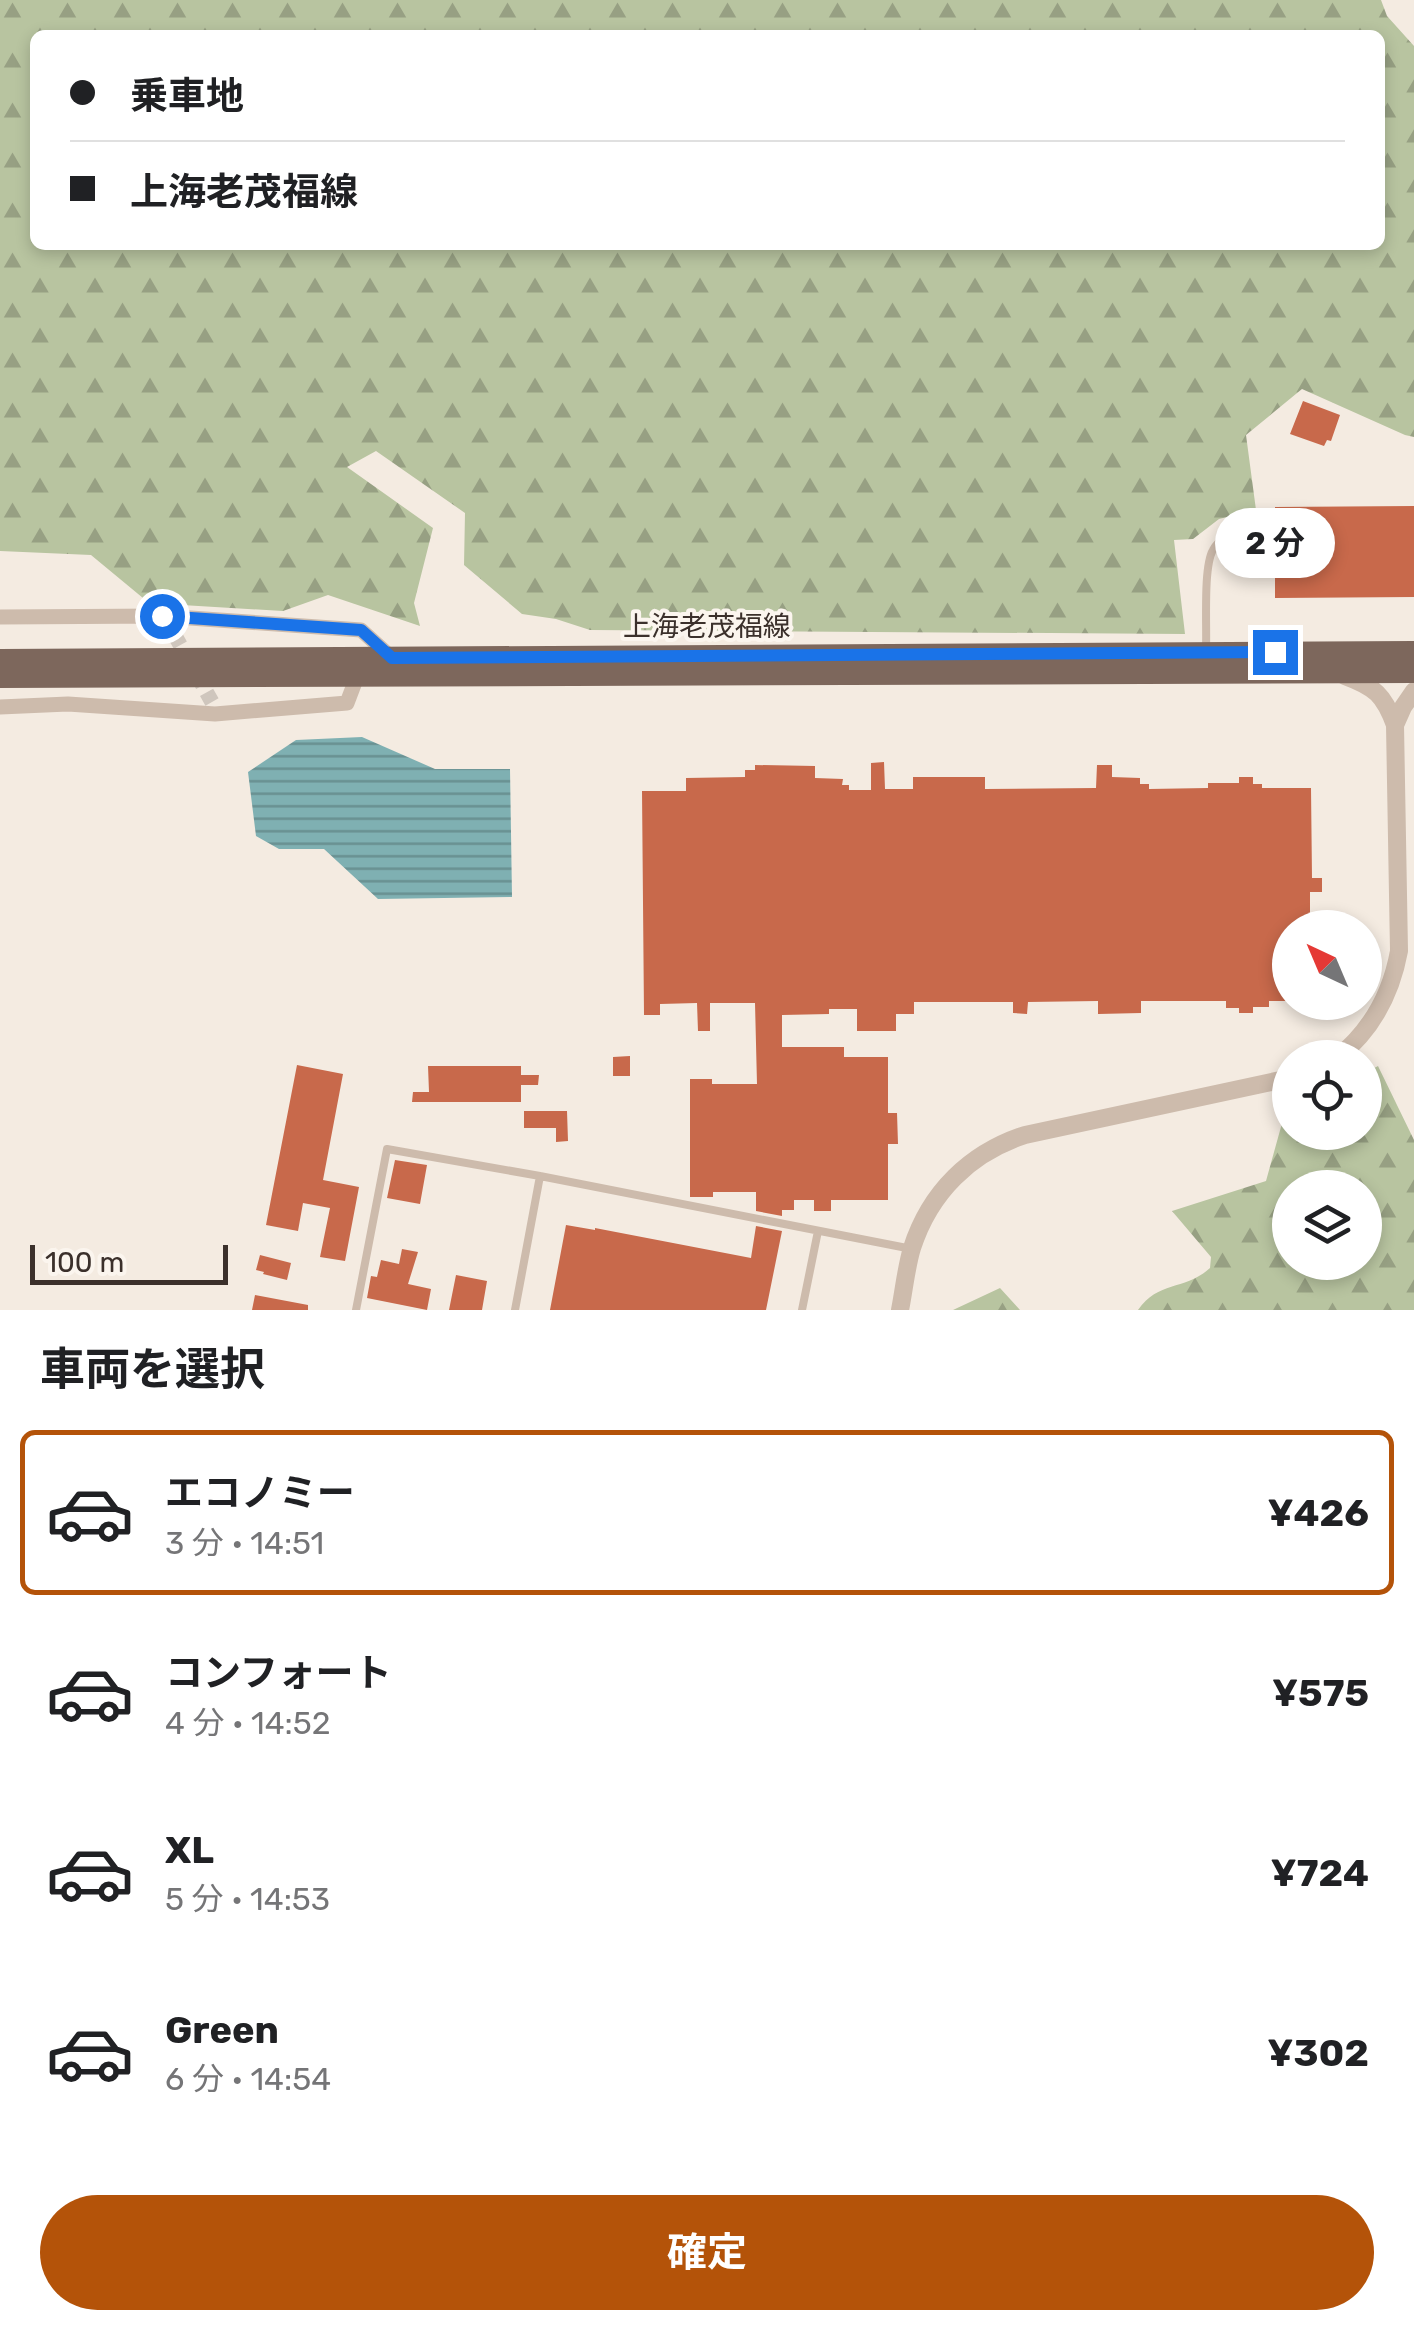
<!DOCTYPE html>
<html lang="ja">
<head>
<meta charset="utf-8">
<style>
  :root { --surface:#fff; --page:#f6f6f6; --text:#202124; --muted:#757577; --line:#e0e0e0; --accent:#b45309 }
  body { margin:0; font-family:Rubik,"Noto Sans JP",sans-serif; background:var(--page); color:var(--text); height:100vh; display:flex; flex-direction:column; font-size:38px; white-space:nowrap }
  * { box-sizing:border-box; margin:0 }
  p { font-size:32px; color:var(--muted) }
  .icon { flex:none; width:55px; height:55px; fill:none; stroke:currentColor; stroke-width:2; stroke-linecap:round; stroke-linejoin:round }
  .map { position:relative; height:1310px; overflow:hidden }
  .drawer { display:flex; flex-direction:column; background:var(--surface); flex:1 }
  .drawer>* { flex:none }
  .hud { position:absolute; left:30px; top:30px; width:1355px; height:220px; border-radius:15px; box-shadow:0 5px 15px #0003; display:grid; align-content:center; height:220px; padding:0 40px; background:var(--surface) }
  .needle { width:65px; rotate:316deg }
  .fabs { position:absolute; left:1272px; top:910px; display:grid; gap:20px }
  .fabs a { display:grid; place-items:center; width:110px; height:110px; border-radius:50%; background:var(--surface); box-shadow:0 5px 15px #0003; font-size:50px }
  .scale { position:absolute; left:30px; bottom:25px; width:198px; box-sizing:border-box; padding-left:10px; border:5px solid #3b302b; border-top:0; font-size:28px; line-height:35px; white-space:nowrap; color:#3b302b; -webkit-text-stroke:8px #fbf5ee; paint-order:stroke }
  .end { position:absolute; width:45px; height:45px; margin:-22px; border:12px solid #1a73e8; background:#fff; box-shadow:0 0 0 5px #fff }
  .from { border-radius:50% }
  .bubble { position:absolute; height:70px; border-radius:35px; background:var(--surface); box-shadow:0 5px 15px #0003; font-size:32px; font-weight:700; line-height:70px; text-align:center }
  .hud b { display:flex; align-items:center; gap:35px; height:95px; font-size:38px }
  .hud b+b { border-top:2px solid var(--line) }
  .hud i { width:25px; height:25px; background:var(--text) }
  ul { padding:0; list-style:none }
  li { display:flex; align-items:center; gap:30px; height:165px; margin:0 20px 15px; padding:0 20px; border:5px solid transparent; border-radius:15px }
  li div { flex:1 }
  li b { display:block; font-size:38px }
  li em { font-style:normal; font-weight:700 }
  li.active { border-color:var(--accent) }
  li>.icon { width:90px; height:90px; stroke-width:1.5 }
  h2 { padding:0 40px; font-size:45px; line-height:120px }
  .action { display:flex; gap:20px; margin-top:auto; padding:20px 40px }
  .action a { flex:1; height:115px; border-radius:60px; background:var(--accent); color:#fff; font-size:40px; font-weight:700; line-height:115px; text-align:center }
  .map>svg:first-child { display:block }
</style>
</head>
<body>
<div class="map">
<svg width="1414" height="1310" viewBox="0 0 1414 1310">
  <defs>
    <pattern id="forest-firs" width="22" height="20" patternUnits="userSpaceOnUse" patternTransform="scale(2.5)"><rect width="22" height="20" fill="#b8c4a0"/><path d="M5 1l3.5 6h-7zM16 11l3.5 6h-7z" fill="#97a083"/></pattern>
    <pattern id="water-rules" width="6" height="5" patternUnits="userSpaceOnUse" patternTransform="scale(2.5)"><rect width="6" height="5" fill="#7fb0b2"/><path d="M0 2.5h6" fill="none" stroke="#699091"/></pattern>
  </defs>
  <rect width="100%" height="100%" fill="#f4ebe1"/>
  <path fill="url(#forest-firs)" fill-rule="evenodd" d="M 0,0 L 1381,0 L 1387,16 L 1414,46 L 1414,437 L 1405,435 L 1302,389 L 1246,435 L 1256,510 L 1219,519 L 1193,539 L 1174,540 L 1185,634 L 590,630 L 556,619 L 522,614 L 464,565 L 465,513 L 376,451 L 347,467 L 433,528 L 414,603 L 420,626 L 328,595 L 283,611 L 149,603 L 91,555 L 0,551 ZM 35,35 L 1380,35 L 1380,245 L 35,245 Z
    M 1378,1066 L 1414,1140 L 1414,1310 L 1138,1310 C 1159,1280 1185,1291 1210,1268 L 1211,1257 L 1172,1211 L 1266,1181 L 1284,1116 L 1290,1112 L 1290,1132 L 1365,1132 L 1365,1073 ZM 1290,1188 L 1365,1188 L 1365,1262 L 1290,1262 Z
    M 1000,1288 L 1020,1310 L 953,1310 Z"/>
  <path fill="url(#water-rules)" d="M 362,737 L 435,769 L 510,769 L 512,897 L 378,899 L 324,849 L 279,849 L 256,836 L 248,772 L 296,740 Z"/>
  <path fill="#c8694b" d="M 1303,401 L 1340,415 L 1331,441 L 1327,440 L 1324,446 L 1290,434 Z
    M 1414,506 L 1414,597 L 1275,598 L 1275,507 Z
    M 884,762 L 885,789 L 913,789 L 913,777 L 985,777 L 985,789 L 1096,788 L 1097,765 L 1112,765 L 1112,777 L 1140,778 L 1140,784 L 1149,784 L 1149,789 L 1208,788 L 1208,783 L 1239,783 L 1239,777 L 1253,777 L 1253,784 L 1262,784 L 1262,788 L 1311,788 L 1312,878 L 1322,878 L 1322,892 L 1310,892 L 1310,928 L 1290,928 L 1290,1001 L 1269,1001 L 1269,1007 L 1253,1007 L 1253,1013 L 1239,1013 L 1239,1008 L 1226,1008 L 1226,1001 L 1141,1001 L 1141,1013 L 1098,1014 L 1098,1001 L 1028,1002 L 1027,1014 L 1013,1013 L 1013,1002 L 914,1002 L 914,1014 L 896,1014 L 896,1031 L 857,1031 L 857,1009 L 829,1009 L 829,1014 L 782,1015 L 782,1047 L 844,1047 L 844,1057 L 888,1057 L 888,1113 L 897,1113 L 898,1144 L 888,1144 L 888,1200 L 831,1200 L 831,1211 L 814,1211 L 814,1200 L 794,1200 L 794,1210 L 782,1210 L 782,1216 L 756,1211 L 756,1192 L 713,1192 L 713,1197 L 690,1197 L 690,1079 L 712,1079 L 712,1084 L 757,1084 L 755,1003 L 710,1003 L 710,1031 L 698,1031 L 697,1003 L 660,1004 L 660,1015 L 644,1015 L 642,791 L 686,791 L 686,778 L 745,777 L 745,770 L 755,770 L 755,765 L 815,766 L 815,778 L 843,779 L 842,785 L 849,785 L 849,790 L 871,790 L 871,763 Z
    M 630,1056 L 630,1076 L 613,1076 L 613,1057 Z
    M 297,1065 L 343,1074 L 323,1180 L 359,1187 L 345,1261 L 320,1257 L 330,1208 L 303,1203 L 298,1231 L 266,1225 Z
    M 428,1066 L 521,1066 L 521,1075 L 539,1075 L 538,1085 L 521,1085 L 521,1102 L 412,1102 L 413,1092 L 429,1092 Z
    M 524,1111 L 567,1111 L 568,1141 L 556,1142 L 556,1128 L 524,1128 Z
    M 395,1160 L 427,1165 L 420,1204 L 387,1198 Z
    M 566,1225 L 595,1230 L 595,1228 L 751,1258 L 756,1226 L 782,1231 L 766,1310 L 550,1310 Z
    M 402,1249 L 418,1252 L 408,1284 L 431,1289 L 427,1310 L 367,1298 L 371,1276 L 377,1277 L 381,1260 L 399,1264 Z
    M 260,1255 L 291,1263 L 287,1280 L 263,1274 L 264,1272 L 256,1270 Z
    M 456,1275 L 487,1281 L 482,1310 L 449,1310 Z
    M 255,1295 L 308,1305 L 308,1310 L 252,1310 Z"/>
  <g fill="none" stroke-linecap="round" stroke-linejoin="round">
    <path stroke="#cfc6bd" stroke-width="15" stroke-dasharray="15 8" stroke-linecap="butt" d="M 173,632 L 212,702"/>
    <path stroke="#cdbbac" stroke-width="8" d="M 1206,648 C 1207,626 1203,567 1213,550 C 1219,539 1227,536 1239,533
      M 356,1310 L 387,1149 L 540,1176 L 912,1249
      M 515,1310 L 540,1176
      M 802,1310 L 818,1231"/>
    <path stroke="#cdbbac" stroke-width="15" d="M 0,617 L 162,616 L 361,630 L 392,658
      M 0,707 L 68,704 L 215,714 L 347,703 L 358,674"/>
    <path stroke="#cdbbac" stroke-width="18" d="M 1395,725 L 1403,707 L 1414,691
      M 1337,1058 C 1372,1030 1391,995 1399,951 L 1395,725 C 1384,695 1375,687 1345,676
      M 900,1310 C 904,1290 906,1268 912,1248 C 930,1192 970,1153 1025,1135 L 1290,1078"/>
    <path stroke="#7d675c" stroke-width="22" d="M 0,660 L 1414,652
      M 0,677 L 1414,672"/>
  </g>
  <g fill="none" stroke-linecap="round" stroke-linejoin="round">
    <path stroke="#1a73e8" stroke-width="12" d="M 162,616 L 361,630 L 392,658 L 1275,652"/>
  </g>
  <g text-anchor="middle" stroke-width="8" stroke-linejoin="round" paint-order="stroke">
    <g font-size="28" fill="#3b302b" stroke="#fbf5ee">
      <text x="707" y="636">上海老茂福線</text>
    </g>
  </g>
</svg>
<div class="fabs">
<a><svg class="needle" viewBox="-14 -14 28 28"><path d="M0-13l5 13h-10z" fill="#e53935"/><path d="M0 13l5-13h-10z" fill="#757577"/></svg></a>
<a><svg class="icon" aria-label="locate" viewBox="0 0 24 24"><circle cx="12" cy="12" r="6"/><path d="M12 2v4M12 18v4M2 12h4M18 12h4"/></svg></a>
<a><svg class="icon" aria-label="layers" viewBox="0 0 24 24"><path d="M12 4l9 5-9 5-9-5zM3 14l9 5 9-5"/></svg></a>
</div>
<div class="scale">100 m</div>
<i class="end from" style="left:162px;top:616px"></i>
<i class="end" style="left:1275px;top:652px"></i>
<div class="bubble" style="left:1215px;top:508px;width:120px">2 分</div>
<div class="hud">
<b><i class="from"></i>乗車地</b>
<b><i></i>上海老茂福線</b>
</div>
</div>
<section class="drawer">
<h2>車両を選択</h2>
<ul>
<li class="active"><svg class="icon" aria-label="car" viewBox="0 0 24 24"><path d="M5 17H2v-5l4-1 3-4h7l3 4 3 1v5h-3M9 17h6M6 11h13"/><circle cx="7" cy="17" r="2"/><circle cx="17" cy="17" r="2"/></svg><div><b>エコノミー</b><p>3 分 · 14:51</p></div><em>¥426</em></li>
<li><svg class="icon" aria-label="car" viewBox="0 0 24 24"><path d="M5 17H2v-5l4-1 3-4h7l3 4 3 1v5h-3M9 17h6M6 11h13"/><circle cx="7" cy="17" r="2"/><circle cx="17" cy="17" r="2"/></svg><div><b>コンフォート</b><p>4 分 · 14:52</p></div><em>¥575</em></li>
<li><svg class="icon" aria-label="car" viewBox="0 0 24 24"><path d="M5 17H2v-5l4-1 3-4h7l3 4 3 1v5h-3M9 17h6M6 11h13"/><circle cx="7" cy="17" r="2"/><circle cx="17" cy="17" r="2"/></svg><div><b>XL</b><p>5 分 · 14:53</p></div><em>¥724</em></li>
<li><svg class="icon" aria-label="car" viewBox="0 0 24 24"><path d="M5 17H2v-5l4-1 3-4h7l3 4 3 1v5h-3M9 17h6M6 11h13"/><circle cx="7" cy="17" r="2"/><circle cx="17" cy="17" r="2"/></svg><div><b>Green</b><p>6 分 · 14:54</p></div><em>¥302</em></li>
</ul>
<div class="action"><a>確定</a></div>
</section>
</body>
</html>
